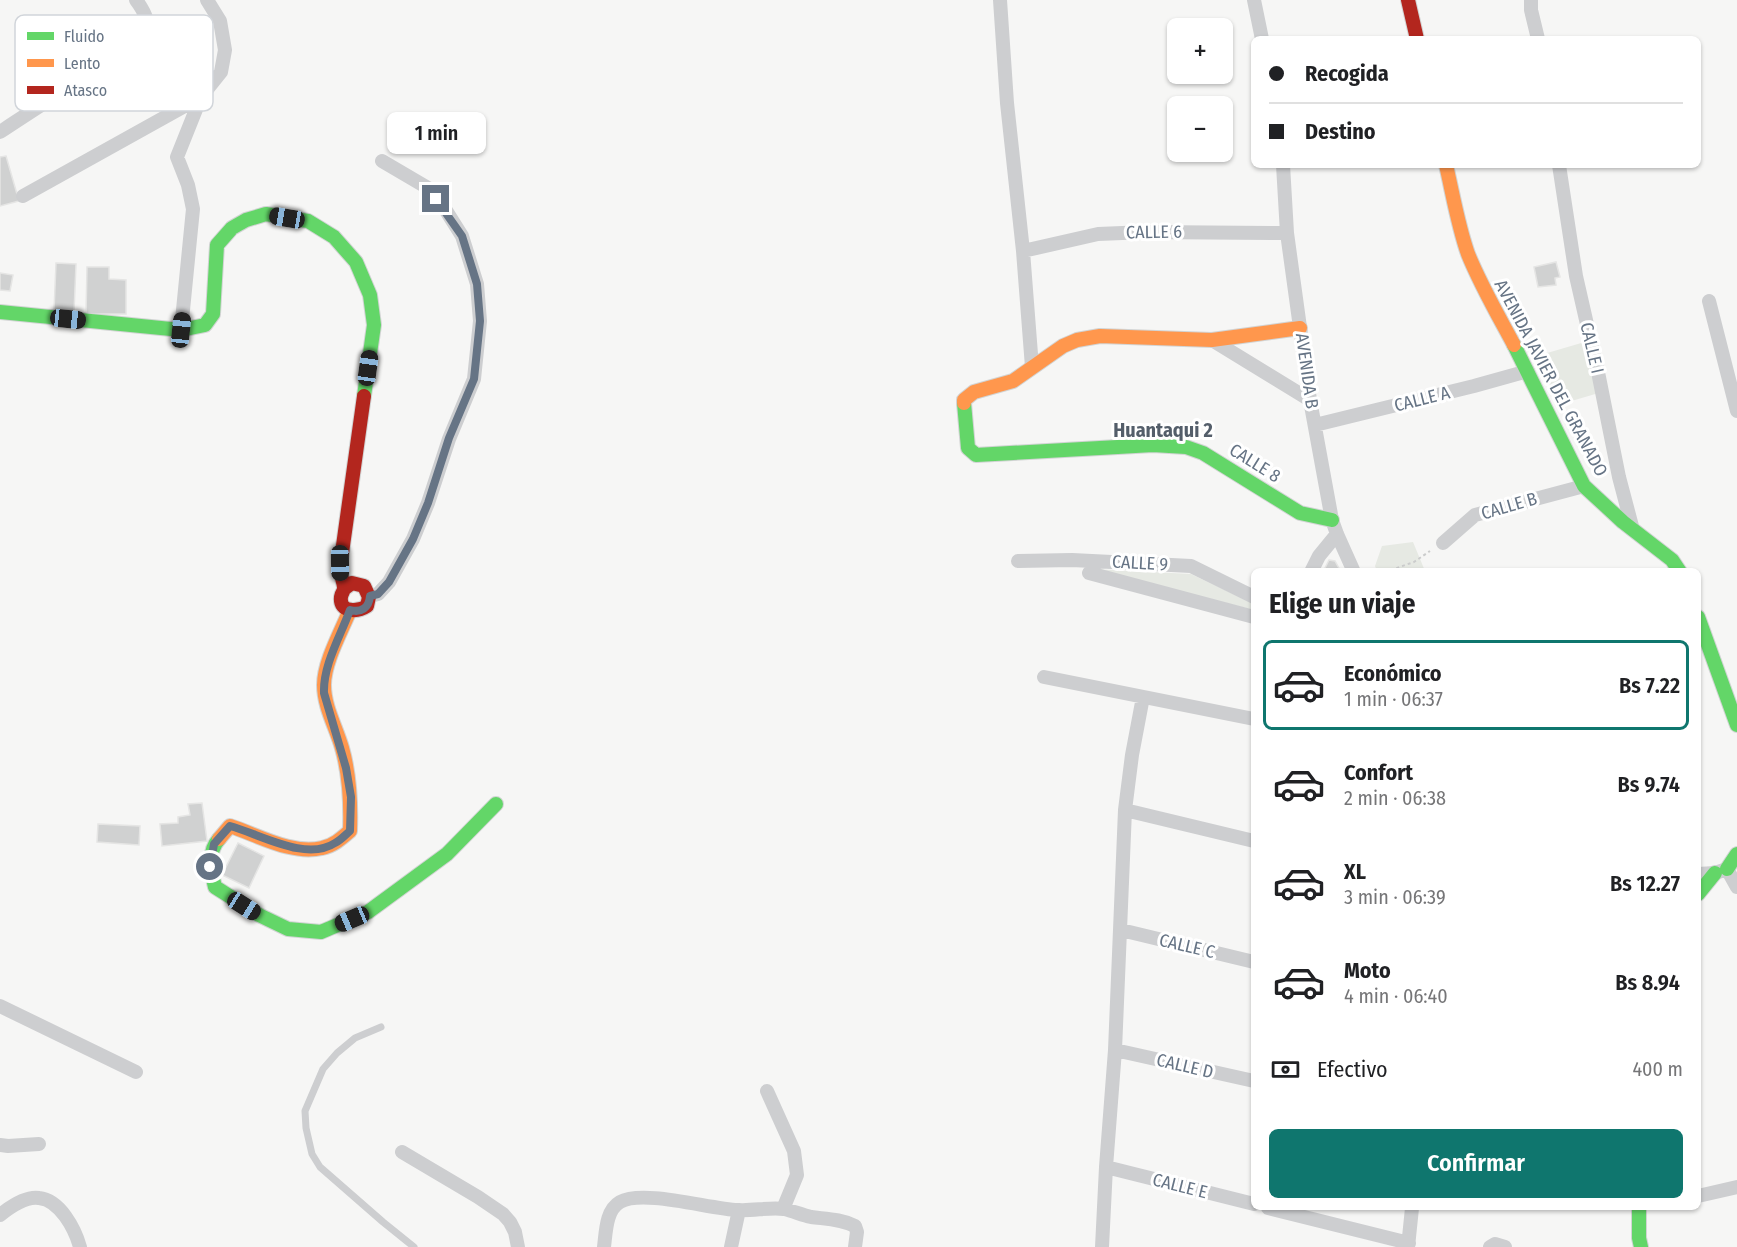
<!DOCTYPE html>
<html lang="es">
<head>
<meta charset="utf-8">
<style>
  :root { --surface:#fff; --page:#f6f6f6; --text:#202124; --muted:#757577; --line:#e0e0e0; --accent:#0f766e }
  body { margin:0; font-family:"Fira Sans Condensed",sans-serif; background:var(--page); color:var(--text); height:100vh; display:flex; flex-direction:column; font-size:22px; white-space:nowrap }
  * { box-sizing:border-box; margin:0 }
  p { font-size:20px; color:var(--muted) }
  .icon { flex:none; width:33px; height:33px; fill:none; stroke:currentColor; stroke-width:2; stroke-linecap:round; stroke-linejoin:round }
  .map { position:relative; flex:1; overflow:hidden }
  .drawer { position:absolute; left:1251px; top:568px; width:450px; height:642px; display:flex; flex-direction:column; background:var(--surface); border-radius:9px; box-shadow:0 2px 4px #0004 }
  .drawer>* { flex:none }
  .top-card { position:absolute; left:1251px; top:36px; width:450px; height:132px; border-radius:9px; box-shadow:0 2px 4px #0004; display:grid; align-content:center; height:132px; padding:0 18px; background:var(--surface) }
  .tools { position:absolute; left:1167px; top:18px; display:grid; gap:12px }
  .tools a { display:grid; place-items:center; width:66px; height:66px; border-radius:9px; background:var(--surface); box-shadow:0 2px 4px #0004; font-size:30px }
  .end { position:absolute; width:27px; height:27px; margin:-14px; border:8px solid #667485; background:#fff; box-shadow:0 0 0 3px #fff }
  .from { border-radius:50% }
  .bubble { position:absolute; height:42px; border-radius:9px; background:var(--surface); box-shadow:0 2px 4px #0004; font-size:20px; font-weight:600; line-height:42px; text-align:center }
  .car { position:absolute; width:18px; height:36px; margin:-18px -9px; border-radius:8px; box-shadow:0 0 4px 2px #0007; background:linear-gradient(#222 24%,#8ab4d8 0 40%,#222 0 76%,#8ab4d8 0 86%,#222 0) }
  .top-card b { display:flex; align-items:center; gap:21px; height:57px; font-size:22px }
  .top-card b+b { border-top:2px solid var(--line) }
  .top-card i { width:15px; height:15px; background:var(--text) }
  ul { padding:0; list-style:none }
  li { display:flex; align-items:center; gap:18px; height:90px; margin:0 12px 9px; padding:0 6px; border:3px solid transparent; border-radius:9px }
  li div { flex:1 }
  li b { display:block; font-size:22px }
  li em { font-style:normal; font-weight:600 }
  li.current { border-color:var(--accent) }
  li>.icon { width:54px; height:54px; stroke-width:1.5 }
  h2 { padding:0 18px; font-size:27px; line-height:72px }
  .pay { display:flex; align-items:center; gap:15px; height:66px; padding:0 18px; font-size:22px }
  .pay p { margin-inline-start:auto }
  .primary-button { display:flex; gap:12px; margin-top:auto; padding:12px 18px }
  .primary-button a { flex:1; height:69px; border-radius:9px; background:var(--accent); color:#fff; font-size:24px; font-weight:600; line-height:69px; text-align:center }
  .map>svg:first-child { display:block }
</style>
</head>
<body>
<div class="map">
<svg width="1737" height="1247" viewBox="0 0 1737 1247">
  <rect width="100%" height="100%" fill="#f6f6f5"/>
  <path fill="#e6e9e3" d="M 1588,341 L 1602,392 L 1558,405 L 1537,356 Z
    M 1413,542 L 1425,571 L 1377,571 L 1375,566 L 1382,546 Z
    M 1092,569 L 1191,574 L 1254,604 L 1254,610 Z"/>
  <path fill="#d0d1d1" stroke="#e5e5e4" stroke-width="1.5" d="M 6,156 L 19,201 L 0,206 L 0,157 Z
    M 1556,262 L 1560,277 L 1555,278 L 1556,285 L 1538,287 L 1534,267 Z
    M 56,263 L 76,264 L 74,312 L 54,311 Z
    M 87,267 L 109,267 L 109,279 L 126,280 L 126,314 L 86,314 Z
    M 0,273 L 13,275 L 10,291 L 0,290 Z
    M 1329,560 L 1335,561 L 1341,572 L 1323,572 Z
    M 202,803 L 207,841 L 162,846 L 160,824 L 178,823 L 178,817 L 190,815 L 188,804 Z
    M 98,824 L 140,826 L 139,845 L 97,842 Z
    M 238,843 L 264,856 L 249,888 L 222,875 Z"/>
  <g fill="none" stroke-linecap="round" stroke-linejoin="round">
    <g stroke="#d2d4d4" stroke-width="16">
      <path id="fast" d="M 0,312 L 181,330 L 205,325 L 213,314 L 217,245 L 232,228 L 246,220 L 266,214 L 308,221 L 334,237 L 356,262 L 370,295 L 374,325 L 364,396
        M 1514,345 L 1584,486 L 1623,522 L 1672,560 L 1680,572
        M 964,403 L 968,448 L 976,455 L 1153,445 L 1186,447 L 1203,453 L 1300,513 L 1332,520
        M 1698,617 L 1737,725
        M 219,839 C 207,852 211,871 215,887 L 259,915 L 288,929 L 321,932 L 368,912 L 447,854 L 496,804
        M 1727,869 L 1737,854
        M 1698,894 L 1715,873
        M 1639,1208 L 1639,1238 L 1641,1247"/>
    </g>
    <g stroke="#d2d4d4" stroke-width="16">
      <path id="slow" d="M 1446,165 C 1453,195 1458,226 1468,254 C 1481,286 1498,315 1514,345
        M 964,403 L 964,400 L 974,392 L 1013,381 L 1063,346 L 1077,340 L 1100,336 L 1212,340 L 1300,328
        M 219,839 L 230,826 C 258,835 291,855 322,848 C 333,846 342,838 350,831 C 351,802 350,776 342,748 C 336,727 324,707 324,685 C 324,662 341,632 350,610"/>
    </g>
    <g stroke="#d2d4d4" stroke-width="16">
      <path id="jam" d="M 1408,0 L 1417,39
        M 344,589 L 352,583 L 364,586 L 369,597 L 367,606 C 358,612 339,613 341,597 C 342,591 344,593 344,587 C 343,580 340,574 340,567 L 364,396"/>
    </g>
    <path stroke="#cbcccc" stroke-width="2" stroke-dasharray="3 3" stroke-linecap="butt" d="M 1385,572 L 1414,562 L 1430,551"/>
    <path stroke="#cdced0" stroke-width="7" d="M 381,1027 L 355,1038 L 337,1053 L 323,1069 L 305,1111 L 306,1128 L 312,1154 L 320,1167 L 383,1222 L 414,1247"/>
    <path stroke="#cdced0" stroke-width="14" d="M 1000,0 L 1007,103 L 1023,251 L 1032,367
      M 1254,0 L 1262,39
      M 1531,0 L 1531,10 L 1538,39
      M 0,132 C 20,119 39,106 59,94 C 78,83 137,57 145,39 C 151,24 145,12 136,0
      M 1283,165 L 1287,233 L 1310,400 L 1332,520 L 1337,534 L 1354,572
      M 1559,165 L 1576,276 L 1599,377 L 1619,477 L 1633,530
      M 23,196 L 201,97
      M 1023,251 L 1098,234 L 1147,232 L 1287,233
      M 1709,301 L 1737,411
      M 181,330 L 193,209 L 188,185 L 177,157 L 201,97 L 221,72 L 225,50 L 220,21 L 207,0
      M 1212,340 L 1310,400
      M 1315,425 L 1474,386 L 1528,371
      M 1443,543 L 1475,515 L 1584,486
      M 1018,561 L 1072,560 L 1191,566 L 1254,597
      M 1311,572 L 1319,556 L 1337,534
      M 1089,573 L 1254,617
      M 370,596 L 378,594 L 389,582 L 413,539 L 428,503 L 449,439 L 474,379 L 480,321 L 477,284 L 462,236 L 445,209 L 428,188 L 382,161
      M 1044,677 L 1254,719
      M 1125,810 L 1254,841
      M 1698,874 L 1715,873 L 1727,869 L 1737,887
      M 1121,930 L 1254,962
      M 0,1006 L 136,1072
      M 1115,1050 L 1254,1081
      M 767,1091 L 794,1151 L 797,1175 L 783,1209
      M 0,1145 L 8,1146 L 39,1144
      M 402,1152 L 478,1197 L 503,1214 L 510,1222 L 515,1232 L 518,1247
      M 1106,1167 L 1254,1204
      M 1698,1196 L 1737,1187
      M 1268,1208 L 1409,1243
      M 0,1215 C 10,1207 26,1196 39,1198 C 60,1200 75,1229 80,1247
      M 604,1247 C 606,1231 606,1210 620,1202 C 643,1189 710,1209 738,1210 C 753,1211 770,1207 784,1209 C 793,1211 802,1215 811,1217 C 826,1219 841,1219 855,1226 L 857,1232 L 855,1247
      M 731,1247 L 739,1210
      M 1102,1247 L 1106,1167 L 1115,1050 L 1125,810 L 1132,755 L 1143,697
      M 1408,1247 L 1412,1208
      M 1490,1247 L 1495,1244 L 1505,1247"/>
    <use href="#fast" stroke="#63d668" stroke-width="14"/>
    <use href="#slow" stroke="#ff974d" stroke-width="14"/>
    <use href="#jam" stroke="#b3261e" stroke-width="14"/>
  </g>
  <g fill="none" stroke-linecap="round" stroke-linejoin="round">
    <path stroke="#667485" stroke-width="8" d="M 210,867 L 214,844 L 230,826 C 260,834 306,862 335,843 C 341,840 345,835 350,831 L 351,797 L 346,768 L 324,693 C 323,665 340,637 350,610 C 361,613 369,608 370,596 L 378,594 L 389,582 L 413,539 L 428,503 L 449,438 L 474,379 L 480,321 L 477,284 L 462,236 L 436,199"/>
  </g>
  <g text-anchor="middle" stroke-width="6" stroke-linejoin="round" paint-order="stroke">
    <g font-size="18" fill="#667485" stroke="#fff">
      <text transform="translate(1154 232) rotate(-1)" y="6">CALLE 6</text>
      <text transform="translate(1592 348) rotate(77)" y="6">CALLE I</text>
      <text transform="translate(1307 371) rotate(82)" y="6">AVENIDA B</text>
      <text transform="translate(1551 378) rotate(62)" y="6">AVENIDA JAVIER DEL GRANADO</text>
      <text transform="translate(1422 399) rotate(-14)" y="6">CALLE A</text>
      <text transform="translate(1255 463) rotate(32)" y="6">CALLE 8</text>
      <text transform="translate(1509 506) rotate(-16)" y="6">CALLE B</text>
      <text transform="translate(1140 563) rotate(3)" y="6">CALLE 9</text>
      <text transform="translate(1187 946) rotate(13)" y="6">CALLE C</text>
      <text transform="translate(1185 1066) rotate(13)" y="6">CALLE D</text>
      <text transform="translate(1180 1186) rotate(14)" y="6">CALLE E</text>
    </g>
    <g font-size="20" font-weight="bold" fill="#545e6a" stroke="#fff">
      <text x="1163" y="437">Huantaqui 2</text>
    </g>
  </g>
  <rect x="15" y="15" width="198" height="96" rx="9" fill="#fff" stroke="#d1d5da" stroke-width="1.5"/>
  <rect x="27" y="32" width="27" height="8" fill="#63d668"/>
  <rect x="27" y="59" width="27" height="8" fill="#ff974d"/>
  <rect x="27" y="86" width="27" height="8" fill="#b3261e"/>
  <g font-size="16" fill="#667485">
    <text x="64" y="42">Fluido</text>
    <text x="64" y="69">Lento</text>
    <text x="64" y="96">Atasco</text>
  </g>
</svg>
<div class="tools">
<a>+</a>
<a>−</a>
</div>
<i class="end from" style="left:210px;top:867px"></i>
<i class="end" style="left:436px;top:199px"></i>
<div class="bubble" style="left:387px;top:112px;width:99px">1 min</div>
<i class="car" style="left:287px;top:218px;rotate:280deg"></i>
<i class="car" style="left:68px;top:319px;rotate:96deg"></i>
<i class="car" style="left:181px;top:330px;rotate:6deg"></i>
<i class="car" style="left:368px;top:368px;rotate:8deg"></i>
<i class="car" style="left:340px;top:563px;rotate:179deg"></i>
<i class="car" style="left:244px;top:906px;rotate:122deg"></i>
<i class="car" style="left:352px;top:919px;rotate:247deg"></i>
<div class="top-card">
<b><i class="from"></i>Recogida</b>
<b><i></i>Destino</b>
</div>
<section class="drawer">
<h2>Elige un viaje</h2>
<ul>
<li class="current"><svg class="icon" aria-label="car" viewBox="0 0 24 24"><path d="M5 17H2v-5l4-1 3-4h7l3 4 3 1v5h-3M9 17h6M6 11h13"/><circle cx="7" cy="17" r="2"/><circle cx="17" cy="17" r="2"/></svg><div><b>Económico</b><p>1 min · 06:37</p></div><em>Bs 7.22</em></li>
<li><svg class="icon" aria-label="car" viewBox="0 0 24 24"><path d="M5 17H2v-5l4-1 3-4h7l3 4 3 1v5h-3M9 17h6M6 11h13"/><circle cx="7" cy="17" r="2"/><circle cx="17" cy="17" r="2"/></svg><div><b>Confort</b><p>2 min · 06:38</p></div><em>Bs 9.74</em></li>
<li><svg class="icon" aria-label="car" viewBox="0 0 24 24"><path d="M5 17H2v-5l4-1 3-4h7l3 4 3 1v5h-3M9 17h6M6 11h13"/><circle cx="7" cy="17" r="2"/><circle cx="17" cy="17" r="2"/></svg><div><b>XL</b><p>3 min · 06:39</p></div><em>Bs 12.27</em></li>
<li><svg class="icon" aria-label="car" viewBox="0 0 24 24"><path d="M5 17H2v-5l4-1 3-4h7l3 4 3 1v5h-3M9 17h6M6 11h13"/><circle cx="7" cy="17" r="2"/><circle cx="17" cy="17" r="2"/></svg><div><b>Moto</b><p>4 min · 06:40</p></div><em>Bs 8.94</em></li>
</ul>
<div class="pay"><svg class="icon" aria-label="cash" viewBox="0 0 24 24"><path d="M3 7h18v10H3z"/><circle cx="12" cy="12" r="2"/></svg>Efectivo<p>400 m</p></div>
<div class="primary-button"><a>Confirmar</a></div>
</section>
</div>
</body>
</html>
